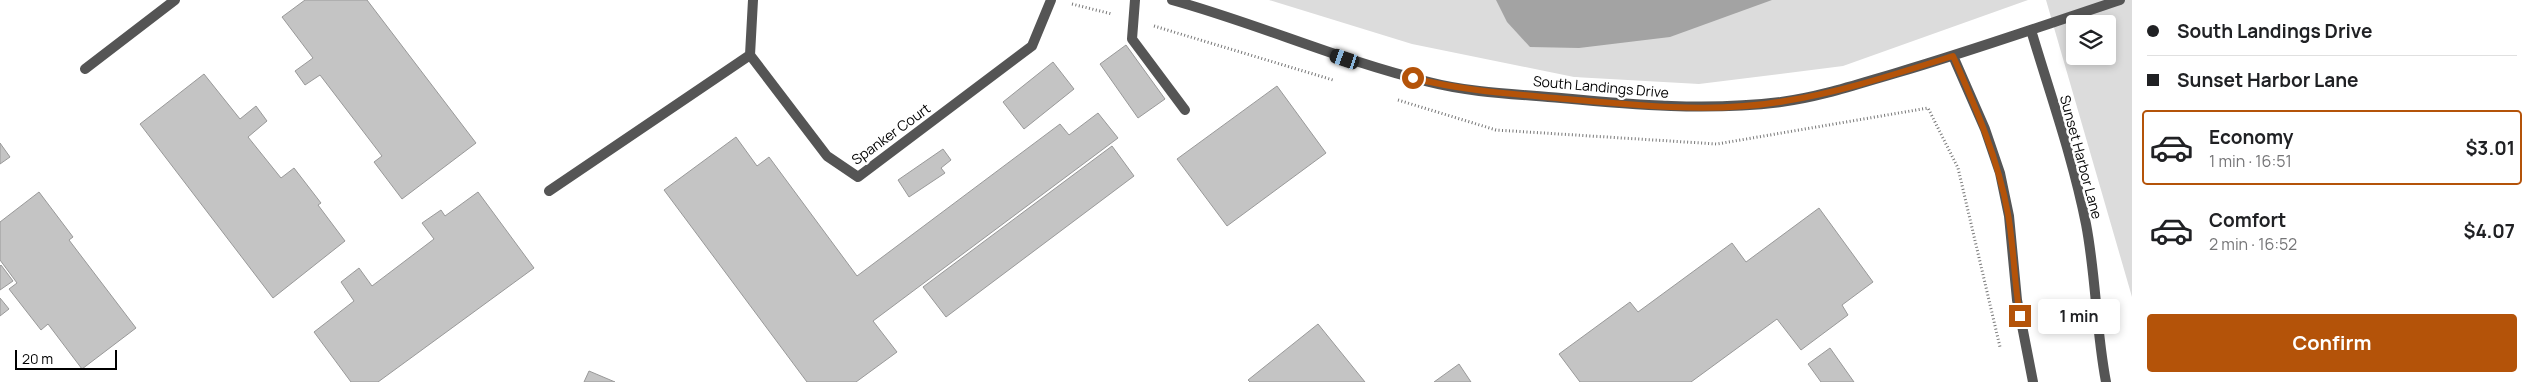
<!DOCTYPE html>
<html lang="en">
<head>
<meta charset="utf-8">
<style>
  :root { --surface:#fff; --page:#f6f6f6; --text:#202124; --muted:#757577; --line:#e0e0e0; --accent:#b45309 }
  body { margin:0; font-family:Manrope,sans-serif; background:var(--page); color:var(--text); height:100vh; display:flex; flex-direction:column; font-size:19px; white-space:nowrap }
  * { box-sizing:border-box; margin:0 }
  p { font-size:16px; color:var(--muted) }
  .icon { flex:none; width:28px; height:28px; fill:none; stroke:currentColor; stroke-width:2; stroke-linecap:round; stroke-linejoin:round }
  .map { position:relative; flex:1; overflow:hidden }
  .side { display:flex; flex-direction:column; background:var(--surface); width:400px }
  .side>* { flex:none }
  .top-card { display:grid; align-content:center; height:110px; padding:0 15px; background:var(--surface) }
  .controls { position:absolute; left:2066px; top:15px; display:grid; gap:10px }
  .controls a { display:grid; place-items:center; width:50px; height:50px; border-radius:5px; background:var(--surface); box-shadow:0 2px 8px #0003; font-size:25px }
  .scale { position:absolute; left:15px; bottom:12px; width:102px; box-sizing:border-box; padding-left:5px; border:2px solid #000; border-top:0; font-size:14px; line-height:18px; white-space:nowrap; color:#000; -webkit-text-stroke:4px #fff; paint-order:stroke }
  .end { position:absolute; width:22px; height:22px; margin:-11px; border:6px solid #b45309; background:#fff; box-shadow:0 0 0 2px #fff }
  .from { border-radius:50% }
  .bubble { position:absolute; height:35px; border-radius:5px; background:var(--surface); box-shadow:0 2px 8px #0003; font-size:16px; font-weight:700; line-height:35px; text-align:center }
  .car { position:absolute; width:15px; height:30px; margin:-15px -8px; border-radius:6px; box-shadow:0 0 4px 1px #0007; background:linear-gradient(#222 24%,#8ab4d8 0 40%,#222 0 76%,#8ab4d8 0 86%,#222 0) }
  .top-card b { display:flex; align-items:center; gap:18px; height:48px; font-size:19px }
  .top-card b+b { border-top:1px solid var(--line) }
  .top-card i { width:12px; height:12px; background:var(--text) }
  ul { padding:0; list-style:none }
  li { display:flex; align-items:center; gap:15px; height:75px; margin:0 10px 8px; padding:0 5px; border:2px solid transparent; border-radius:5px }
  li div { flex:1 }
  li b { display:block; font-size:19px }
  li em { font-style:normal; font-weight:700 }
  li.selected { border-color:var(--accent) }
  li>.icon { width:45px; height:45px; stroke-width:1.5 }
  .button { display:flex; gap:10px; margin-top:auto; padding:10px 15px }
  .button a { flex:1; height:58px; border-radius:5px; background:var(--accent); color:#fff; font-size:20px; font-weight:700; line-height:58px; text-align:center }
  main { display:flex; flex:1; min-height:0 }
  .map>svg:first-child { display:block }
</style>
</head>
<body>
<main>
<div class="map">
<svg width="2132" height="382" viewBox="0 0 2132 382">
  <rect width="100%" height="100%" fill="#fff"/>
  <path fill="#dcdcdc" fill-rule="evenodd" d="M 1269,0 L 2028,0 L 1843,66 L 1699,84 L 1574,77 L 1412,44 Z
    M 2046,0 L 2132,0 L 2132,297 ZM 2075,24 L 2108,24 L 2108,56 L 2075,56 Z"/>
  <path fill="#a3a3a3" d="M 1496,0 L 1772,0 L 1670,37 L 1579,48 L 1530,47 L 1507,22 Z"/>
  <path fill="#c4c4c4" stroke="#999" d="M 305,0 L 367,0 L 476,143 L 402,199 L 374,162 L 382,156 L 320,75 L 305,85 L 295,71 L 313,58 L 282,17 Z
    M 1126,45 L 1165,99 L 1138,118 L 1100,64 Z
    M 1053,62 L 1074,89 L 1024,129 L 1003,102 Z
    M 204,74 L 240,119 L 256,106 L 267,121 L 248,137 L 281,178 L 294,168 L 321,203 L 318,205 L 345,241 L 273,298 L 140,124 Z
    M 1277,86 L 1326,153 L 1227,226 L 1177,159 Z
    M 1098,113 L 1118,138 L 873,321 L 897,352 L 856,382 L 807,382 L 664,190 L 736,137 L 757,166 L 769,157 L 857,276 L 1060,124 L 1069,135 Z
    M 0,143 L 10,157 L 0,164 Z
    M 1112,146 L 1134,176 L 946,317 L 923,287 Z
    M 943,149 L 951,160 L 941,168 L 945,173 L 909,197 L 898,180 Z
    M 39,192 L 73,237 L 69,240 L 136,328 L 82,369 L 48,324 L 41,330 L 9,289 L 17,283 L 0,260 L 0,222 Z
    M 478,192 L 534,268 L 378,382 L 351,382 L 314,332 L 354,301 L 341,282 L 359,268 L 372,286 L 434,239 L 422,223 L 441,210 L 445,216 Z
    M 1819,208 L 1873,282 L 1842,305 L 1848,315 L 1801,350 L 1777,319 L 1691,382 L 1580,382 L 1559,354 L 1630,302 L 1638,312 L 1732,243 L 1746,262 Z
    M 1,265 L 13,281 L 0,290 L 0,266 Z
    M 0,298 L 9,309 L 0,316 Z
    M 1318,324 L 1365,382 L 1250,382 L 1248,380 Z
    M 1830,348 L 1854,382 L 1821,382 L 1808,364 Z
    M 1459,364 L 1471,382 L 1434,382 Z
    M 589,371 L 615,382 L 584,382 Z"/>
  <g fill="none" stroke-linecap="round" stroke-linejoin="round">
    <path stroke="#777" stroke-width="3" stroke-dasharray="1 2.5" stroke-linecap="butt" d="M 1072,4 L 1112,14
      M 1154,26 L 1333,80
      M 1398,100 L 1496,130 L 1717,144 L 1928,108 L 1958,168 L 2000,347"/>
    <path stroke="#555" stroke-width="10" d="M 753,0 L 750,55 L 827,156 L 858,177 L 1032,46 L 1051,0
      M 1135,0 L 1132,39 L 1185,110
      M 1172,0 C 1259,24 1341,61 1429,82 C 1472,93 1517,94 1561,98 C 1634,105 1708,111 1781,102 C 1820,97 1858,84 1896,73 C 1971,51 2045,25 2120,0
      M 2031,30 C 2050,94 2073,158 2086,224 C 2096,276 2096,330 2106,382
      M 1953,56 L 1985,129 L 2000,173 L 2009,216 L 2017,300 L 2033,382
      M 85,69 L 175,0
      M 549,191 L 750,55"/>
  </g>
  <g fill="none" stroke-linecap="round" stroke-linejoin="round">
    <path stroke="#b45309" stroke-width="6" d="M 1413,78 C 1463,91 1515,94 1567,99 C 1639,105 1713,114 1785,101 C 1842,92 1898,73 1953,56 C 1976,108 1998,158 2008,214 C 2014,248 2014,282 2020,316"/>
  </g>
  <g text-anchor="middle" stroke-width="5" stroke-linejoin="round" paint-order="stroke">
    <g font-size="14" fill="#000" stroke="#fff">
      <text transform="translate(1601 87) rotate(5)" y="5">South Landings Drive</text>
      <text transform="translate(891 134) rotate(-36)" y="5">Spanker Court</text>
      <text transform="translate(2081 157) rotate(75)" y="5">Sunset Harbor Lane</text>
    </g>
  </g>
</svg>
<div class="controls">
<a><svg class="icon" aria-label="layers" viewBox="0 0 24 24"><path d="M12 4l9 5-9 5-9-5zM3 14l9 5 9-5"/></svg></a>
</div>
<div class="scale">20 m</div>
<i class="end from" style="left:1413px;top:78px"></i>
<i class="end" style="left:2020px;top:316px"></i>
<div class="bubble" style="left:2038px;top:299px;width:82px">1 min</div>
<i class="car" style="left:1345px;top:59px;rotate:289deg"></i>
</div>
<section class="side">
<div class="top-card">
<b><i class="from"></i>South Landings Drive</b>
<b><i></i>Sunset Harbor Lane</b>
</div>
<ul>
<li class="selected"><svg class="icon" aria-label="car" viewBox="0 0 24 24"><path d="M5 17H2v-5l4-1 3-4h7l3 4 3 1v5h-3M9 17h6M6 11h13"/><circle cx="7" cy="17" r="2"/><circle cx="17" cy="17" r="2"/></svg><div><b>Economy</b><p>1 min · 16:51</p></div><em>$3.01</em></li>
<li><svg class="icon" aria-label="car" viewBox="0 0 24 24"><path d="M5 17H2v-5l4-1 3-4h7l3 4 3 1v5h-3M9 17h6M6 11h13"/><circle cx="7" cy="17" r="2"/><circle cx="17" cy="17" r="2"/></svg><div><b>Comfort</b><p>2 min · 16:52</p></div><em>$4.07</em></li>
</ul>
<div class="button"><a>Confirm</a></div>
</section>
</main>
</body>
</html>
